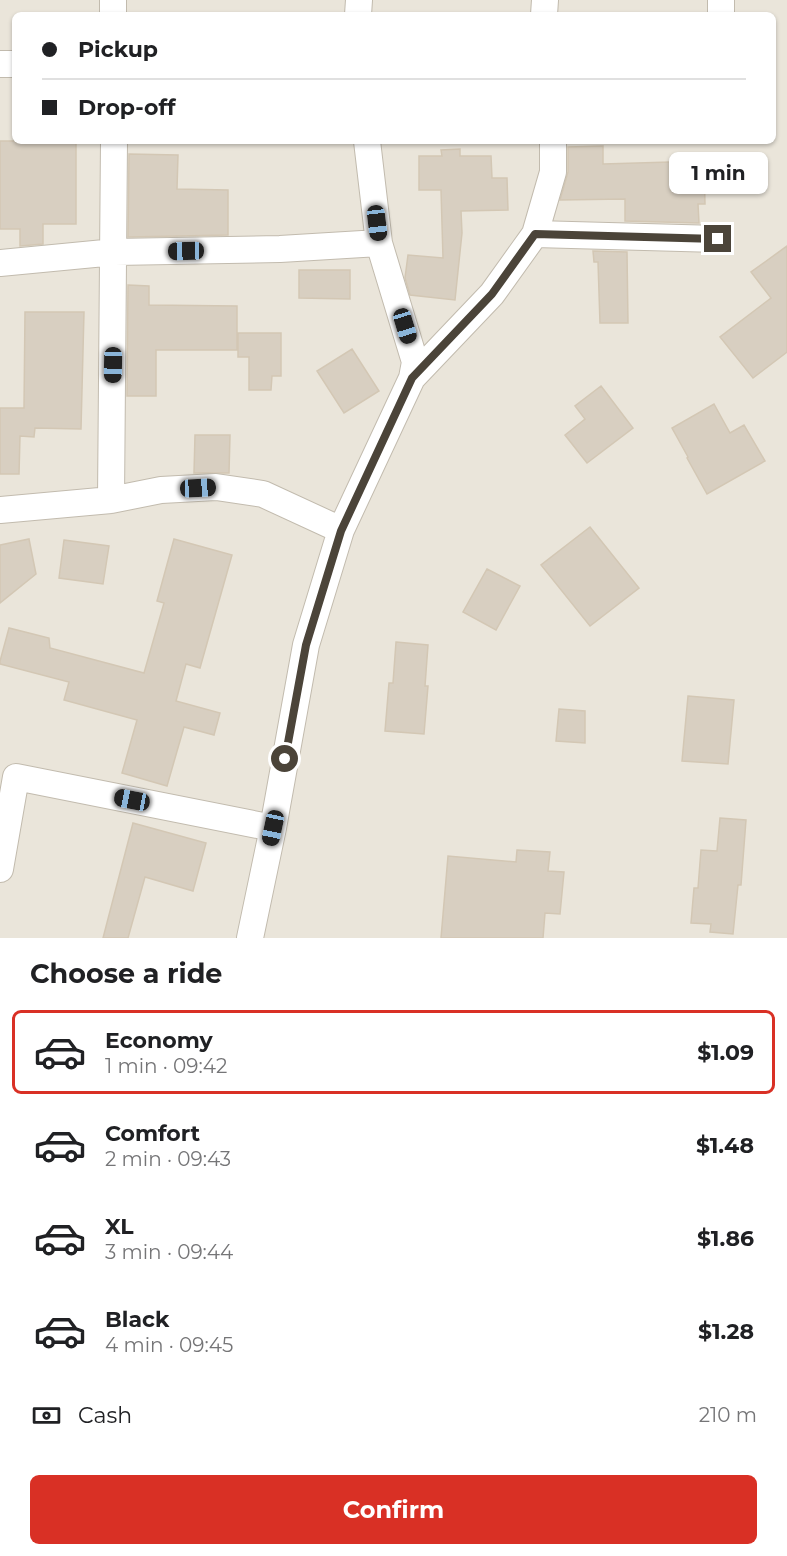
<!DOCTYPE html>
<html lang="en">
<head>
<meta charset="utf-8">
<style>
  :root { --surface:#fff; --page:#f6f6f6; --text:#202124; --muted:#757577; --line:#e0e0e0; --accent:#d93025 }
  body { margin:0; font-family:Montserrat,sans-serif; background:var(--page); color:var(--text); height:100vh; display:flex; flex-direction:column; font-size:22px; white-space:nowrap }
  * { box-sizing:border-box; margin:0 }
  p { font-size:20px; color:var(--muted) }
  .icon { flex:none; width:33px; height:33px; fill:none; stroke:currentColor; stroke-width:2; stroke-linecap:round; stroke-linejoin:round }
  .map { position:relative; height:938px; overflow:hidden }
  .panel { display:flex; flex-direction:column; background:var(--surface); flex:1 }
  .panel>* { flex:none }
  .top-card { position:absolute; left:12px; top:12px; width:764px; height:132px; border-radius:9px; box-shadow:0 2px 4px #0004; display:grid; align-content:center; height:132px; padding:0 30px; background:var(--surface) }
  .end { position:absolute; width:27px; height:27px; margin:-14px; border:8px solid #4b4439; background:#fff; box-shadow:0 0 0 3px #fff }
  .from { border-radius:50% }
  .bubble { position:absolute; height:42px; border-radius:9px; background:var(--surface); box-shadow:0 2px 4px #0004; font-size:20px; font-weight:700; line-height:42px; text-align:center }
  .car { position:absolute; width:18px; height:36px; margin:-18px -9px; border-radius:8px; box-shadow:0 0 4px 2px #0007; background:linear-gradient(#222 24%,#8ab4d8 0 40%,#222 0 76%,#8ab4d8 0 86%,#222 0) }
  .top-card b { display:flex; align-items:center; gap:21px; height:57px; font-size:22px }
  .top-card b+b { border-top:2px solid var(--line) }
  .top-card i { width:15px; height:15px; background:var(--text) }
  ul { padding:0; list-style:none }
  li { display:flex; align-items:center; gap:18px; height:84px; margin:0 12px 9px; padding:0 18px; border:3px solid transparent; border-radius:9px }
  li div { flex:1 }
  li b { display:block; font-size:22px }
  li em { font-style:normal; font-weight:700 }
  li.active { border-color:var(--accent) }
  li>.icon { width:54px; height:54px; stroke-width:1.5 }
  h2 { padding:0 30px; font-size:27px; line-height:72px }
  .pay { display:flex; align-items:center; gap:15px; height:66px; padding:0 30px; font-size:22px }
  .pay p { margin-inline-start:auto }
  .action { display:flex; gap:12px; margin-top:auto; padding:12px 30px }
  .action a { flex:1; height:69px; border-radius:9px; background:var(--accent); color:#fff; font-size:24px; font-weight:700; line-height:69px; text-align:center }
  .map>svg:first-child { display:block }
</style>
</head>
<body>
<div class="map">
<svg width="787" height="938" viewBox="0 0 787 938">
  <rect width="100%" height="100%" fill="#f6f3ec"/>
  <path fill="#eae5da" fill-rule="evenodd" d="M 0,0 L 787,0 L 787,938 L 0,938 ZM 15,15 L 772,15 L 772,141 L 15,141 Z"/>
  <path fill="#d8cfc1" stroke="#d3c7b4" stroke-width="1.5" d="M 0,141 L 76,141 L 76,224 L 43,224 L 43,244 L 20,246 L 20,229 L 0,229 Z
    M 603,146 L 603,164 L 704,161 L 705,204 L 698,204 L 699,223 L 625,221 L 625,199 L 560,200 L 568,172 L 568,147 Z
    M 460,149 L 460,156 L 491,156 L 492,178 L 507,178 L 508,210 L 461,211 L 462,233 L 455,300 L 410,295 L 405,278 L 408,255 L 443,258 L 441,190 L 419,190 L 419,156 L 442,156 L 441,150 Z
    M 129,154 L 178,155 L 177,189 L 228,190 L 228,235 L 128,237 Z
    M 787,246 L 787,352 L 753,378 L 720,337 L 771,298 L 751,272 Z
    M 593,251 L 627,252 L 628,323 L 600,323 L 598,262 L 594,262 Z
    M 299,270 L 350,270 L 350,299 L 299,298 Z
    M 128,285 L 149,286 L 149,305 L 237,306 L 237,350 L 156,350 L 156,396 L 127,396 Z
    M 25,312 L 84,312 L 81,429 L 35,428 L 34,437 L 20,436 L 19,474 L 0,474 L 0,408 L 24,408 Z
    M 238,333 L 281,333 L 281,376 L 272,376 L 271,390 L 249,390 L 249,357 L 238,357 Z
    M 352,349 L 379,391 L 344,413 L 317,371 Z
    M 601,386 L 633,428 L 587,463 L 565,435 L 585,419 L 575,406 Z
    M 714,404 L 730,433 L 744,425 L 765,461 L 707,494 L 687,458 L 688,457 L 672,428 Z
    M 195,435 L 230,435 L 229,473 L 194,473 Z
    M 590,527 L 639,588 L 590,626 L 541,565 Z
    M 29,539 L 36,574 L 0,603 L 0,545 Z
    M 174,539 L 232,555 L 200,668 L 186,664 L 176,701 L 220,713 L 214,735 L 184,727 L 167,786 L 122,773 L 137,720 L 64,700 L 69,682 L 0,664 L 0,661 L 9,628 L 49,638 L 50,648 L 144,673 L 164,603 L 157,601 Z
    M 64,540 L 109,546 L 103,584 L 59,578 Z
    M 487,569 L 520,586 L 496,630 L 463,612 Z
    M 396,642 L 428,645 L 425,686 L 428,686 L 424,734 L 385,731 L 389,683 L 393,683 Z
    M 688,696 L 734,700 L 728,764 L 682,761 Z
    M 559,709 L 585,711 L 585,743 L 556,741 Z
    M 720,818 L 746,820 L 741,885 L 738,885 L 733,934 L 710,932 L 711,924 L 691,923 L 694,888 L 698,888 L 701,850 L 717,851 Z
    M 133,823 L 206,843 L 193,891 L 145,877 L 128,938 L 103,938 Z
    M 517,850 L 550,852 L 548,871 L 564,872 L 560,914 L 545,913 L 543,938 L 441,938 L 448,856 L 516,862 Z"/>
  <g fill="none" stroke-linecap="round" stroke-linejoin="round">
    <g stroke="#c2bbae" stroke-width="28">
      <path id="minor" d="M 113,0 L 113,15
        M 721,0 L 721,15
        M 358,15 L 359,0
        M 544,15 L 545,0
        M 0,64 L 15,64
        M 535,234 L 718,239
        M 0,263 L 115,252 L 280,249 L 379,243
        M 412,378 L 492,294 L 535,234 L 553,172 L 553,141
        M 111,500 L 114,141
        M 0,510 L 111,500 L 161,490 L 216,487 L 263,494 L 341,530
        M 0,869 L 16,777 L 273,828
        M 250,938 L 273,828 L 306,645 L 341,530 L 412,378 L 415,362 L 379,243 L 367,141"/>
    </g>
    <use href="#minor" stroke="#fff" stroke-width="26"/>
  </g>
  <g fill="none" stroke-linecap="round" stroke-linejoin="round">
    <path stroke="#4b4439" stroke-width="8" d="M 285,759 L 306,645 L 341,531 L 412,378 L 492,294 L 535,234 L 718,239"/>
  </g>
</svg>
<i class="end from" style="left:285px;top:759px"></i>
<i class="end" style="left:718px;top:239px"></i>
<div class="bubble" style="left:669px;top:152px;width:99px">1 min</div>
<i class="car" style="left:377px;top:223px;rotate:173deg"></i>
<i class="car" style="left:186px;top:251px;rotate:269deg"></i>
<i class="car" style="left:405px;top:326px;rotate:163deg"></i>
<i class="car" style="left:113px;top:365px;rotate:181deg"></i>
<i class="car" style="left:198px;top:488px;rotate:87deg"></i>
<i class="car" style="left:132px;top:800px;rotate:281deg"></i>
<i class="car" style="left:273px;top:828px;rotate:192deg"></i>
<div class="top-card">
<b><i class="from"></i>Pickup</b>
<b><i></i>Drop-off</b>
</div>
</div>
<section class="panel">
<h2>Choose a ride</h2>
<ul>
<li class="active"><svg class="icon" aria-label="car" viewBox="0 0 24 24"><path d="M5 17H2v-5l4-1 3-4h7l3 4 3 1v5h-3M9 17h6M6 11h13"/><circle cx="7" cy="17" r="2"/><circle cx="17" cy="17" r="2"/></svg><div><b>Economy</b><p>1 min · 09:42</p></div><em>$1.09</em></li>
<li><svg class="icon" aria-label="car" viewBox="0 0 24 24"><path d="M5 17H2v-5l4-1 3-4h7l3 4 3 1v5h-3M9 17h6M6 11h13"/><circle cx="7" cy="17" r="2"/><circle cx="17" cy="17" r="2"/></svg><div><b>Comfort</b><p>2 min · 09:43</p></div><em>$1.48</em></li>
<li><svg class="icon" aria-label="car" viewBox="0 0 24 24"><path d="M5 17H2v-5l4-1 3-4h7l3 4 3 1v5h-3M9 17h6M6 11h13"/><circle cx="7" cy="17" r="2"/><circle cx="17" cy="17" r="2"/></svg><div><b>XL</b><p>3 min · 09:44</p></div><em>$1.86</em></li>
<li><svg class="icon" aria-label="car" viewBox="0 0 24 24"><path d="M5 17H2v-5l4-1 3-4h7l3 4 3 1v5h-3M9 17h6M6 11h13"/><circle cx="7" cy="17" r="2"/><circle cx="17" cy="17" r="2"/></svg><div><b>Black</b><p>4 min · 09:45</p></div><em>$1.28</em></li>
</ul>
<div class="pay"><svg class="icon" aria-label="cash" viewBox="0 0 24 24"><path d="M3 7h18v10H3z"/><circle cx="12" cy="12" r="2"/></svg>Cash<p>210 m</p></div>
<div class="action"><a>Confirm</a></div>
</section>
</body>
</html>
